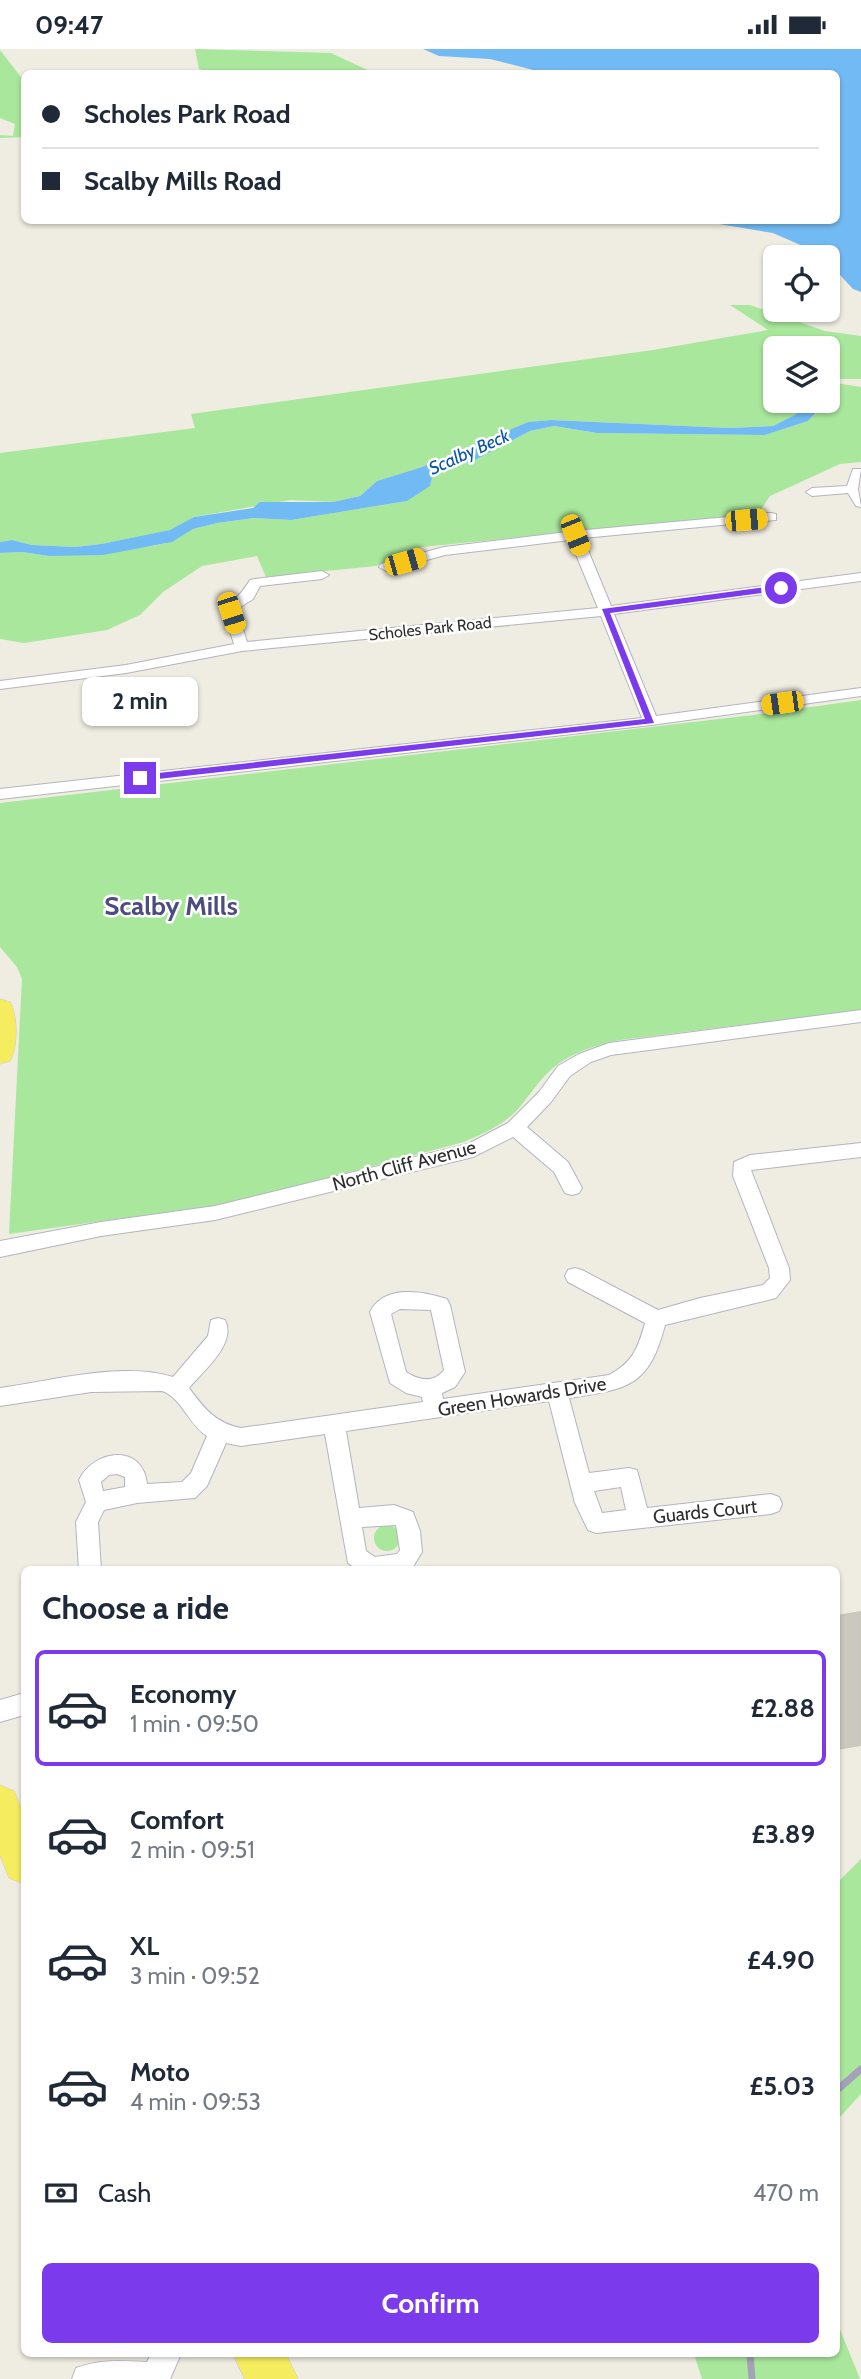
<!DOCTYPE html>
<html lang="en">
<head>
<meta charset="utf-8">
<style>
  :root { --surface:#fff; --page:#f2f2f3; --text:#1f2937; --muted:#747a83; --line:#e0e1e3; --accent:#7c3aed }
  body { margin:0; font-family:Cabin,sans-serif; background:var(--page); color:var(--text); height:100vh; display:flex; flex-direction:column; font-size:26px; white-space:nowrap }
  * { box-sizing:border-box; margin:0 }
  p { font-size:23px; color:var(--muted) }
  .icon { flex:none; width:38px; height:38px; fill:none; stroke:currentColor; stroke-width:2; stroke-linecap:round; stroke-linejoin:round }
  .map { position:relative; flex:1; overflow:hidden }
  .sheet { position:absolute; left:21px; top:1517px; width:819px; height:791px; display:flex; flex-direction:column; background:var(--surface); border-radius:10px; box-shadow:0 2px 5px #0004 }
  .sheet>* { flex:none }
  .guide { position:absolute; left:21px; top:21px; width:819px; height:154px; border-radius:10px; box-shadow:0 2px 5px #0004; display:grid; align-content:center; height:154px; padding:0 21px; background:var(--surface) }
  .fabs { position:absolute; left:763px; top:196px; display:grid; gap:14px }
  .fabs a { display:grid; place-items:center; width:77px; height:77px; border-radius:10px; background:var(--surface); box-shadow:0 2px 5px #0004; font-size:35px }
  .end { position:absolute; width:32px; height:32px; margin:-16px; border:9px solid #7c3aed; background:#fff; box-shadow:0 0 0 4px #fff }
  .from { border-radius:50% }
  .bubble { position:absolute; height:49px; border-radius:10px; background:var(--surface); box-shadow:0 2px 5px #0004; font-size:23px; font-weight:700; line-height:49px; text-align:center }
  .car { position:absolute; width:21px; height:42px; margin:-21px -10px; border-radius:9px; box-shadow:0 0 5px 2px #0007; background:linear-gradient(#f5c518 24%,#345 0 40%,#f5c518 0 76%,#345 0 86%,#f5c518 0) }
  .guide b { display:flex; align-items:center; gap:24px; height:66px; font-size:26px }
  .guide b+b { border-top:2px solid var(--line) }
  .guide i { width:18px; height:18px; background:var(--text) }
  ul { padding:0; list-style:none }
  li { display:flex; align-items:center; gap:21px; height:116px; margin:0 14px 10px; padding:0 7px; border:4px solid transparent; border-radius:10px }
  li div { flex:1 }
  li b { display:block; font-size:26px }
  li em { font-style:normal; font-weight:700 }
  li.on { border-color:var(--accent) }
  li>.icon { width:63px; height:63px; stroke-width:1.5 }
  h2 { padding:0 21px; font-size:32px; line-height:84px }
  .pay { display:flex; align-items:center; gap:18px; height:77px; padding:0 21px; font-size:26px }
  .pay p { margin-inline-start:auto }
  .cta { display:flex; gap:14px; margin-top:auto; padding:14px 21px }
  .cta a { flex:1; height:80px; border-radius:10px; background:var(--accent); color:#fff; font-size:28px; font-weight:700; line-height:80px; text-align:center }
  .status { display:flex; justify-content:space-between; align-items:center; height:49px; padding:0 35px; background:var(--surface); direction:ltr }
  .status svg { height:19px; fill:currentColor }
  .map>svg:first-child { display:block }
</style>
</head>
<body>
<div class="status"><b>09:47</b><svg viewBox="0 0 49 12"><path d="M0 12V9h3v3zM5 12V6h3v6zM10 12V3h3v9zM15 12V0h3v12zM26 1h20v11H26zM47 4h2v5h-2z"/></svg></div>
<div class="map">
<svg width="861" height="2330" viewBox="0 0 861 2330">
  <rect width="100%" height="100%" fill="#efece1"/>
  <path fill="#a9e79c" d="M 195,0 L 331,4 L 374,24 L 178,24 L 202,21 L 199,20 Z
    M 0,1 L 24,32 L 24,88 L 0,89 L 0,86 L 13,87 L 15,75 L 0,69 Z
    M 730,256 L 750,256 L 825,282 L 861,287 L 861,330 L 828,330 L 828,299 L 775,299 L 775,352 L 810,352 L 795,367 L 773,377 L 729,379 L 551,371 L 528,373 L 422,418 L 377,432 L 360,447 L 333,453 L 290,451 L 194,468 L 171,481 L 101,495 L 75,498 L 32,496 L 12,491 L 0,493 L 0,404 L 195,379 L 191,365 L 653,301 L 768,281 Z
    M 836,334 L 861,338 L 861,413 L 840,415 L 770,447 L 758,465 L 422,498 L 376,517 L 266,528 L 257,507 L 202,517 L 163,543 L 140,566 L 107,581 L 24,594 L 0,590 L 0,504 L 22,503 L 49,507 L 153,497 L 171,493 L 193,480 L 217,474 L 254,469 L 291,471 L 407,452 L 433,424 L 473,412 L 530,382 L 554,377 L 597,384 L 765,386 L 808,372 L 828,352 L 828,337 Z
    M 861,651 L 861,961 L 620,991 C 601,995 581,1001 564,1011 C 545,1022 533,1042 519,1059 C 504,1076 484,1084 464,1093 L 232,1154 L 9,1185 L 22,930 L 17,918 L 0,898 L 0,754 L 753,666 Z
    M374 1489a13 13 0 1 1 26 0a13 13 0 1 1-26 0Z
    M 861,1810 L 861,2045 L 837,2071 L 837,1834 Z
    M 837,2273 L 860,2330 L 702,2330 L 694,2305 L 836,2305 Z"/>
  <path fill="#72baf3" d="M 423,0 L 861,0 L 861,243 L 853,240 L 828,213 L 828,208 L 773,184 L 701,172 L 836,172 L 836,24 L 545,24 L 490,10 L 439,7 Z
    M 810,352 L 827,352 L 808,372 L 765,386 L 597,384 L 554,377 L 530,382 L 473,412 L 433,424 L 430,437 L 407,452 L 291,471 L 254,469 L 217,474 L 193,480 L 172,493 L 103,506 L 49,507 L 22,503 L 0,504 L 0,493 L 12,491 L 32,496 L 75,498 L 101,495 L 170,481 L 194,468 L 253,459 L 260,453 L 333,453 L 360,447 L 377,432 L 422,418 L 528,373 L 551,371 L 729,379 L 773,377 L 795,366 Z"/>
  <path fill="#cbc8c0" stroke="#cbc8ba" stroke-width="2" d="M 861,1563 L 861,1696 L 836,1700 L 836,1567 Z"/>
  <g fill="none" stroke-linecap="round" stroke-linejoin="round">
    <g stroke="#b4b4c1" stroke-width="2">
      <path id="street" d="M 853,420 L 861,420 L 858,440 L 861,458 L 856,457 L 848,444 L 812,447 L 806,443 L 812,439 L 847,437 Z
        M 771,464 L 776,465 L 776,471 L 583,489 L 611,557 L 861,524 L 861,532 L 614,565 L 656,667 L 861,639 L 861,647 L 651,676 L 0,750 L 0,740 L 642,669 L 601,567 L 242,602 L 126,624 L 0,640 L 0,632 L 126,616 L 234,595 C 218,545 227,568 250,531 L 255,530 L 322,522 L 329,526 L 322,530 L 260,537 L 253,550 L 239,559 L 238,564 L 247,593 L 598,559 L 570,491 L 445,506 L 386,522 L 379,518 L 381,515 L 444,498 L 575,482 Z
        M 861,961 L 861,973 L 611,1006 L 591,1013 L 570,1027 L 551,1053 L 527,1078 L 568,1113 L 582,1139 L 579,1144 L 572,1146 L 565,1144 L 554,1123 L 513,1088 L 473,1108 L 215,1171 L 101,1187 L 0,1208 L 0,1192 L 101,1173 L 215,1157 L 468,1095 L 508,1074 L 539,1043 L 558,1017 L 579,1005 L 609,994 Z
        M 861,1094 L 861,1108 L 751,1121 L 789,1219 L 790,1231 L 776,1249 L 665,1276 C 649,1338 628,1340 569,1349 L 589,1424 L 629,1419 L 637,1421 L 647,1459 L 771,1445 L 779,1448 L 782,1455 L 779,1462 L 771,1465 L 596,1484 L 588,1481 L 575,1454 L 549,1352 L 346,1382 L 359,1459 L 394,1456 L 413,1463 L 420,1482 L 422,1503 L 411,1521 L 358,1521 L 348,1514 L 325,1385 L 241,1397 L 226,1394 L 207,1437 L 195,1449 L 137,1454 L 104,1461 L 98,1473 L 101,1521 L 79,1521 L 76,1473 L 86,1453 L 79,1431 C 94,1400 143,1394 147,1435 L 182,1433 L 191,1424 L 207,1387 C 189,1376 181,1348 162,1342 L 91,1343 L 0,1357 L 0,1339 C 51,1332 123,1312 173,1328 L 208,1287 L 211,1271 L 218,1269 L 225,1271 C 237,1295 203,1322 189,1339 C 204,1359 215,1374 241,1379 L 423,1353 L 422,1348 L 406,1344 L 390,1334 L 370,1263 C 384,1235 423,1242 447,1250 L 450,1256 L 465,1323 L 455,1338 L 442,1344 L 443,1350 L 609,1326 C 633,1313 638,1299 645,1274 L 568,1233 L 565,1227 L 568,1221 L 575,1219 L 582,1221 L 658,1261 L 700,1249 L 763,1236 L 770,1229 L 769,1219 L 733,1127 L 734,1113 L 750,1106 ZM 400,1260 L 431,1261 L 444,1321 C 433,1335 419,1331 406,1323 L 391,1265 ZM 117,1425 L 125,1428 L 125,1438 L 103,1442 L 101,1433 L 109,1426 ZM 621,1438 L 626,1461 L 602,1464 L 594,1442 ZM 396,1476 L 400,1501 L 397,1505 L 375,1508 L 366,1502 L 362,1478 Z
        M 24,1644 L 24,1666 L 0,1673 L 0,1651 Z
        M 151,2305 L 181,2305 L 170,2330 L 72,2330 L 76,2319 C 100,2310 122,2312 147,2313 Z"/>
    </g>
    <g stroke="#cdcdcd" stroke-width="1">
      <path id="primary" d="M 0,950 L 10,953 C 18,966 18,999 10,1012 L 0,1015 Z
        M 0,1736 L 14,1742 L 24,1766 L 24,1835 L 9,1829 L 0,1806 Z
        M 233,2305 L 286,2305 L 298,2330 L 245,2330 Z"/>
    </g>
    <use href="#street" fill="#fff" fill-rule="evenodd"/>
    <use href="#primary" fill="#f5ec5f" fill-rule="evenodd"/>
    <path stroke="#a3a2b8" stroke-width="7" d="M 836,2042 L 861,2020
      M 750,2305 L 752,2330"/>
  </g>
  <path fill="#7c3aed" d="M 781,536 L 784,541 L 610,564 L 654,674 L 140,732 L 136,729 L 140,726 L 645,670 L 602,560 Z"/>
  <g text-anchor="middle" stroke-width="5" stroke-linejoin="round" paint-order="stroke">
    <g font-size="16" fill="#2e2e2e" stroke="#fff">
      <text transform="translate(430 579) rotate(-6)" y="6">Scholes Park Road</text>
    </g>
    <g font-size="18" font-style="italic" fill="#0955a7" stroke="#fff">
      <text transform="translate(469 403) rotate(-24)" y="6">Scalby Beck</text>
    </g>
    <g font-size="19" fill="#2e2e2e" stroke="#fff">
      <text transform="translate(404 1116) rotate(-15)" y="7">North Cliff Avenue</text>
      <text transform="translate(522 1347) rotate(-9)" y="7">Green Howards Drive</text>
      <text transform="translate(705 1462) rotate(-6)" y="7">Guards Court</text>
    </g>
    <g font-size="26" font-weight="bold" fill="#4c4c81" stroke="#fff">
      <text x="171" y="866">Scalby Mills</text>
    </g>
  </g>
</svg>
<div class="fabs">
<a><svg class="icon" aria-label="locate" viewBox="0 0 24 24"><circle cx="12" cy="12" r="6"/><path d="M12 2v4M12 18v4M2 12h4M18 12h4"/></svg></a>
<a><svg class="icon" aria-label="layers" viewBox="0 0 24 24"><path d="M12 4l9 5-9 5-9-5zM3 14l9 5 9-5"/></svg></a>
</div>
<i class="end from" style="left:781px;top:539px"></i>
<i class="end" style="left:140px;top:729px"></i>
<div class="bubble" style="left:82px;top:628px;width:116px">2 min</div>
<i class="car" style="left:746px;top:471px;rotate:85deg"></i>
<i class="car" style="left:575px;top:486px;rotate:158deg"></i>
<i class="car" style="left:405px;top:513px;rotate:74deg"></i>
<i class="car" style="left:231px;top:564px;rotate:162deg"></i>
<i class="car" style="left:782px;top:654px;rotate:262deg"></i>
<div class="guide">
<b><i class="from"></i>Scholes Park Road</b>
<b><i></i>Scalby Mills Road</b>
</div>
<section class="sheet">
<h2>Choose a ride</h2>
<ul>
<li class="on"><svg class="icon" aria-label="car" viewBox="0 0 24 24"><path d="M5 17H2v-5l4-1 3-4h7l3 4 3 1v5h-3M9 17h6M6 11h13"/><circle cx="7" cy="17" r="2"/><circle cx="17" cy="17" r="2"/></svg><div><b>Economy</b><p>1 min · 09:50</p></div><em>£2.88</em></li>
<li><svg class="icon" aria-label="car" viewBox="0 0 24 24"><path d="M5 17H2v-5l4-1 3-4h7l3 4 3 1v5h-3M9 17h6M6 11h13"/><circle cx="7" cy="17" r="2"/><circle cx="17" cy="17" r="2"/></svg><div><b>Comfort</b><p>2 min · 09:51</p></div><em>£3.89</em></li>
<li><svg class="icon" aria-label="car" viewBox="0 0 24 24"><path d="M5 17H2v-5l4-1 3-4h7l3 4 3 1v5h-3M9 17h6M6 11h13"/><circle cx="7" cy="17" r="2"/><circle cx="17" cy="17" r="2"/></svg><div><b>XL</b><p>3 min · 09:52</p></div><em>£4.90</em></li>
<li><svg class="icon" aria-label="car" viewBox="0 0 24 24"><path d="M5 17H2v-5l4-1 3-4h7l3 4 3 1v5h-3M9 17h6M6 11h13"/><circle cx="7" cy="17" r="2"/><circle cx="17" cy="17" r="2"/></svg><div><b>Moto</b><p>4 min · 09:53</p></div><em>£5.03</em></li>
</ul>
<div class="pay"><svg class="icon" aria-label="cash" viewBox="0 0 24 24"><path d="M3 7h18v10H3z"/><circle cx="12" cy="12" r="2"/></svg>Cash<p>470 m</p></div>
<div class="cta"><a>Confirm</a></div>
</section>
</div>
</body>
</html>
